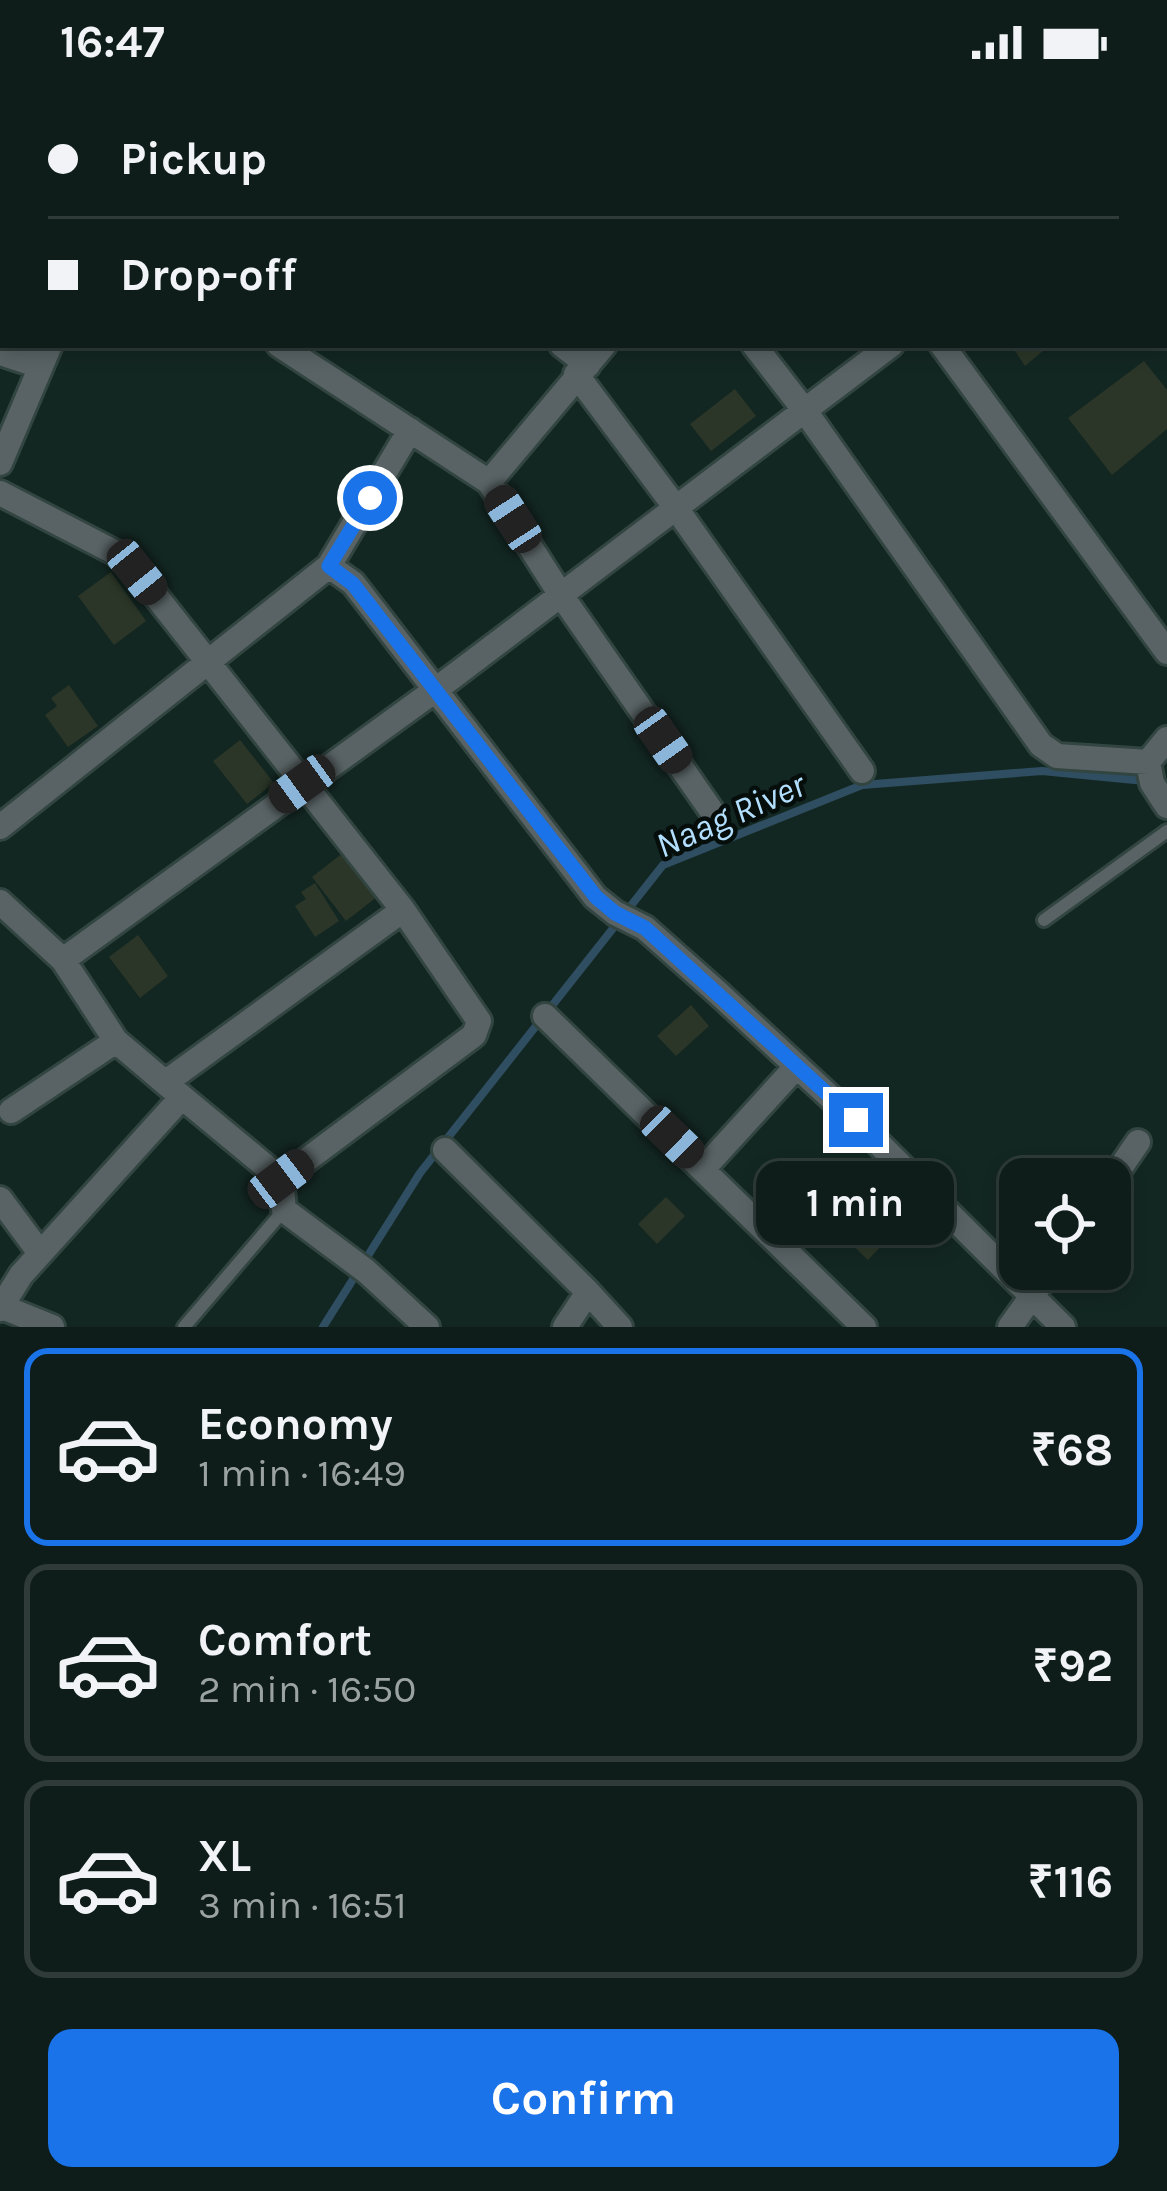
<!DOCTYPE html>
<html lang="en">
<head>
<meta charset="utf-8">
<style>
  :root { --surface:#0e1d1a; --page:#172623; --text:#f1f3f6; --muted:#9ba2a2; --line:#2e3b39; --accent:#1a73e8 }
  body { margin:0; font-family:Karla,sans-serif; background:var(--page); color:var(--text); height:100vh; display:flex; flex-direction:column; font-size:45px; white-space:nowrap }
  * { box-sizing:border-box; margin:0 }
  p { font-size:39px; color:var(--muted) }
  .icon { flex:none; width:66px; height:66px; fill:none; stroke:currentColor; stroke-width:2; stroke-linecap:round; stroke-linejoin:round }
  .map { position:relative; height:1243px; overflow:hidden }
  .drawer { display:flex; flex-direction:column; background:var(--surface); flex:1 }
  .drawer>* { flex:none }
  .top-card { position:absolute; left:0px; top:0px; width:1167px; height:264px; box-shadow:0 6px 18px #0003,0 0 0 3px var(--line); display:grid; align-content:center; height:264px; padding:0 48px; background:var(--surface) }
  .fabs { position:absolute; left:999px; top:1074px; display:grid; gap:24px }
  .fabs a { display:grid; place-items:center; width:132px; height:132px; border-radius:24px; background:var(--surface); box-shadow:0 6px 18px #0003,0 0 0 3px var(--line); font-size:60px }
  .end { position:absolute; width:54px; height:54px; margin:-27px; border:15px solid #1a73e8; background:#fff; box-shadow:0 0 0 6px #fff }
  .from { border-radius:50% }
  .bubble { position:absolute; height:84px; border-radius:24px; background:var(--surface); box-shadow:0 6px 18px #0003,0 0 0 3px var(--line); font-size:39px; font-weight:700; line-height:84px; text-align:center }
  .car { position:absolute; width:36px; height:72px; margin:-36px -18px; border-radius:15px; box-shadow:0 0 9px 3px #0007; background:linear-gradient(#222 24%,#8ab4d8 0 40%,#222 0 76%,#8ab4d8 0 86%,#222 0) }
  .top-card b { display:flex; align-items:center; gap:42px; height:114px; font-size:45px }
  .top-card b+b { border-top:3px solid var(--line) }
  .top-card i { width:30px; height:30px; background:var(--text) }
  ul { padding:21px 0 0; list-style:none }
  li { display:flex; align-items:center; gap:36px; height:198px; margin:0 24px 18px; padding:0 24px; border:6px solid var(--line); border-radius:24px }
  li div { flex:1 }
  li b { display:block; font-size:45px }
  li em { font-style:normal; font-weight:700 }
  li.current { border-color:var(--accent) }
  li>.icon { width:108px; height:108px; stroke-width:1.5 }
  .primary-button { display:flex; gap:24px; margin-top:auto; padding:24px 48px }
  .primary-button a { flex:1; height:138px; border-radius:24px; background:var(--accent); color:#fff; font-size:48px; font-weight:700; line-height:138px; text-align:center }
  .status { display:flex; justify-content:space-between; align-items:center; height:84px; padding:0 60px; background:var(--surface); direction:ltr }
  .status svg { height:33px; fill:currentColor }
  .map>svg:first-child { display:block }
</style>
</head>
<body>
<div class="status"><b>16:47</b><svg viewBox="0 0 49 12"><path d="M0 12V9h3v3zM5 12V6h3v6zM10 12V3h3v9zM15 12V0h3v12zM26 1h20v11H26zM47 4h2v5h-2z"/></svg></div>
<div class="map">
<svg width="1167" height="1243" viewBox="0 0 1167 1243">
  <rect width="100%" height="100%" fill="#132722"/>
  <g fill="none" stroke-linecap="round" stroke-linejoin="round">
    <path stroke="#304e62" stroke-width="8" d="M 323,1243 L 420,1089 L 663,781 L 862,701 L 1042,687 L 1145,697"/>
  </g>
  <path fill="#2b3628" d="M 1011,261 L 1050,261 L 1025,282 Z
    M 1144,277 L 1167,306 L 1167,345 L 1112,391 L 1068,334 Z
    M 735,305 L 756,332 L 711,367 L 690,340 Z
    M 111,488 L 146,537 L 114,561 L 78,512 Z
    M 69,601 L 98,642 L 68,663 L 45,631 L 57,622 L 51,614 Z
    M 240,656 L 274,699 L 247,720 L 213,677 Z
    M 344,768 L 378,812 L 346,837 L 312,793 Z
    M 315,799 L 339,837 L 315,853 L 295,822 L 306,815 L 301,808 Z
    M 138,851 L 168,892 L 140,914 L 109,873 Z
    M 691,921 L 709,942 L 676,972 L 657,952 Z
    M 854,1088 L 905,1137 L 868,1176 L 817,1127 Z
    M 666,1113 L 685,1132 L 657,1160 L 638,1140 Z"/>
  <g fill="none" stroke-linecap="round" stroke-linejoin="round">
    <g stroke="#324540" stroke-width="18">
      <path id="lane" d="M 1044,836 L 1167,747
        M 184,1243 L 284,1126"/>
    </g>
    <g stroke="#324540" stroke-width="30">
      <path id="street" d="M 39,0 L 43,3
        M 235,0 L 239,3
        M 596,0 L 601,3
        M 979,0 L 982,3
        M 452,3 L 454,0
        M 777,3 L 779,0
        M 1164,56 L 1167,54
        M 0,108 L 3,104
        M 0,161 L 3,163
        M 1164,248 L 1167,252
        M 279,261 L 489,398 L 604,261
        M 562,261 L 588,281
        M 754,261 L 805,327 L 1041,661 L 1057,672 L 1148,678
        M 942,261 L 1167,568
        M 0,269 L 40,282
        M 576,290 L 676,424 L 862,687
        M 0,379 L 50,261
        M 489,398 L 561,511 L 713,729
        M 0,409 L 114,468 L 137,488 L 403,826 L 479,937 L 474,951 L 281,1095
        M 329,482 L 410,346
        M 1167,655 L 1148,678 L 1152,699 L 1167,722
        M 0,743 L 329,482 L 353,499 L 595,813 L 615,829 L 645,844 L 717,908 L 856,1037 L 1063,1243
        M 0,818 L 63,876
        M 545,932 L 864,1243
        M 166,998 L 403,826
        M 182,1013 L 281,1095 L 284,1126 L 366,1187 L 427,1243
        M 11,1027 L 116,957
        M 445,1066 L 588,1208
        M 704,1084 L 797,982
        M 1110,1099 L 1138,1058
        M 0,1115 L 40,1169
        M 0,1222 L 52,1243
        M 0,1225 L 21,1191 L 182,1013 L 116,957 L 63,876 L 434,607 L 891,261
        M 565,1243 L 588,1208 L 620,1243
        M 1010,1243 L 1051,1185"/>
    </g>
    <use href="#lane" stroke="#596365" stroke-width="12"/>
    <use href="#street" stroke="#596365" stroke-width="24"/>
  </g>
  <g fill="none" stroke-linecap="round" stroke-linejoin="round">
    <path stroke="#1a73e8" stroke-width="15" d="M 370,414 L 329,482 L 353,500 L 596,813 L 615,829 L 645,844 L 856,1036"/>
  </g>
  <g text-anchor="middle" stroke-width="9" stroke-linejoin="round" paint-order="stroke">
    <g font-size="36" font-style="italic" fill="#b3dfff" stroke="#060e0c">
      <text transform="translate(730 730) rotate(-24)" y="13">Naag River</text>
    </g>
  </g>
</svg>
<div class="fabs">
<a><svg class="icon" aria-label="locate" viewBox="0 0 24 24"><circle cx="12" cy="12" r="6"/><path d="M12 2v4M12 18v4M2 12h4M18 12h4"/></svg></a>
</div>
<i class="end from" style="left:370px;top:414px"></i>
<i class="end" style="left:856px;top:1036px"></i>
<div class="bubble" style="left:756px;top:1077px;width:198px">1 min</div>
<i class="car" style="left:513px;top:435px;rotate:327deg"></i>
<i class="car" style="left:137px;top:488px;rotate:141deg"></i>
<i class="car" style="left:663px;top:656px;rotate:145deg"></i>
<i class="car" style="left:302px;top:700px;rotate:234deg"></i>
<i class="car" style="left:672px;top:1053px;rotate:134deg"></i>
<i class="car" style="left:281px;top:1095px;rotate:53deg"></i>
<div class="top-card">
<b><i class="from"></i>Pickup</b>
<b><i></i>Drop-off</b>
</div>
</div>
<section class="drawer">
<ul>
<li class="current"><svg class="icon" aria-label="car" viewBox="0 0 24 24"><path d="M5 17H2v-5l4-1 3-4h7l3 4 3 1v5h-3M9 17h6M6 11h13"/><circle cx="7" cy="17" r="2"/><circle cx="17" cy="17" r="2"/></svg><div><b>Economy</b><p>1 min · 16:49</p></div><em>₹68</em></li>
<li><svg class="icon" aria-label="car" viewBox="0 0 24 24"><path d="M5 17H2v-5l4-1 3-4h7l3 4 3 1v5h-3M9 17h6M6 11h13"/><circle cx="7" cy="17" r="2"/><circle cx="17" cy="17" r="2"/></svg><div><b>Comfort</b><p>2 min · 16:50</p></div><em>₹92</em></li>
<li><svg class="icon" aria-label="car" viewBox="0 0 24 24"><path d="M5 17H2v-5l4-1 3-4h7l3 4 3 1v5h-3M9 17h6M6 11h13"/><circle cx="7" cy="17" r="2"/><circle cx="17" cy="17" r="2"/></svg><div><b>XL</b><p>3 min · 16:51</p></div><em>₹116</em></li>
</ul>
<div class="primary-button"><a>Confirm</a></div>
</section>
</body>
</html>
